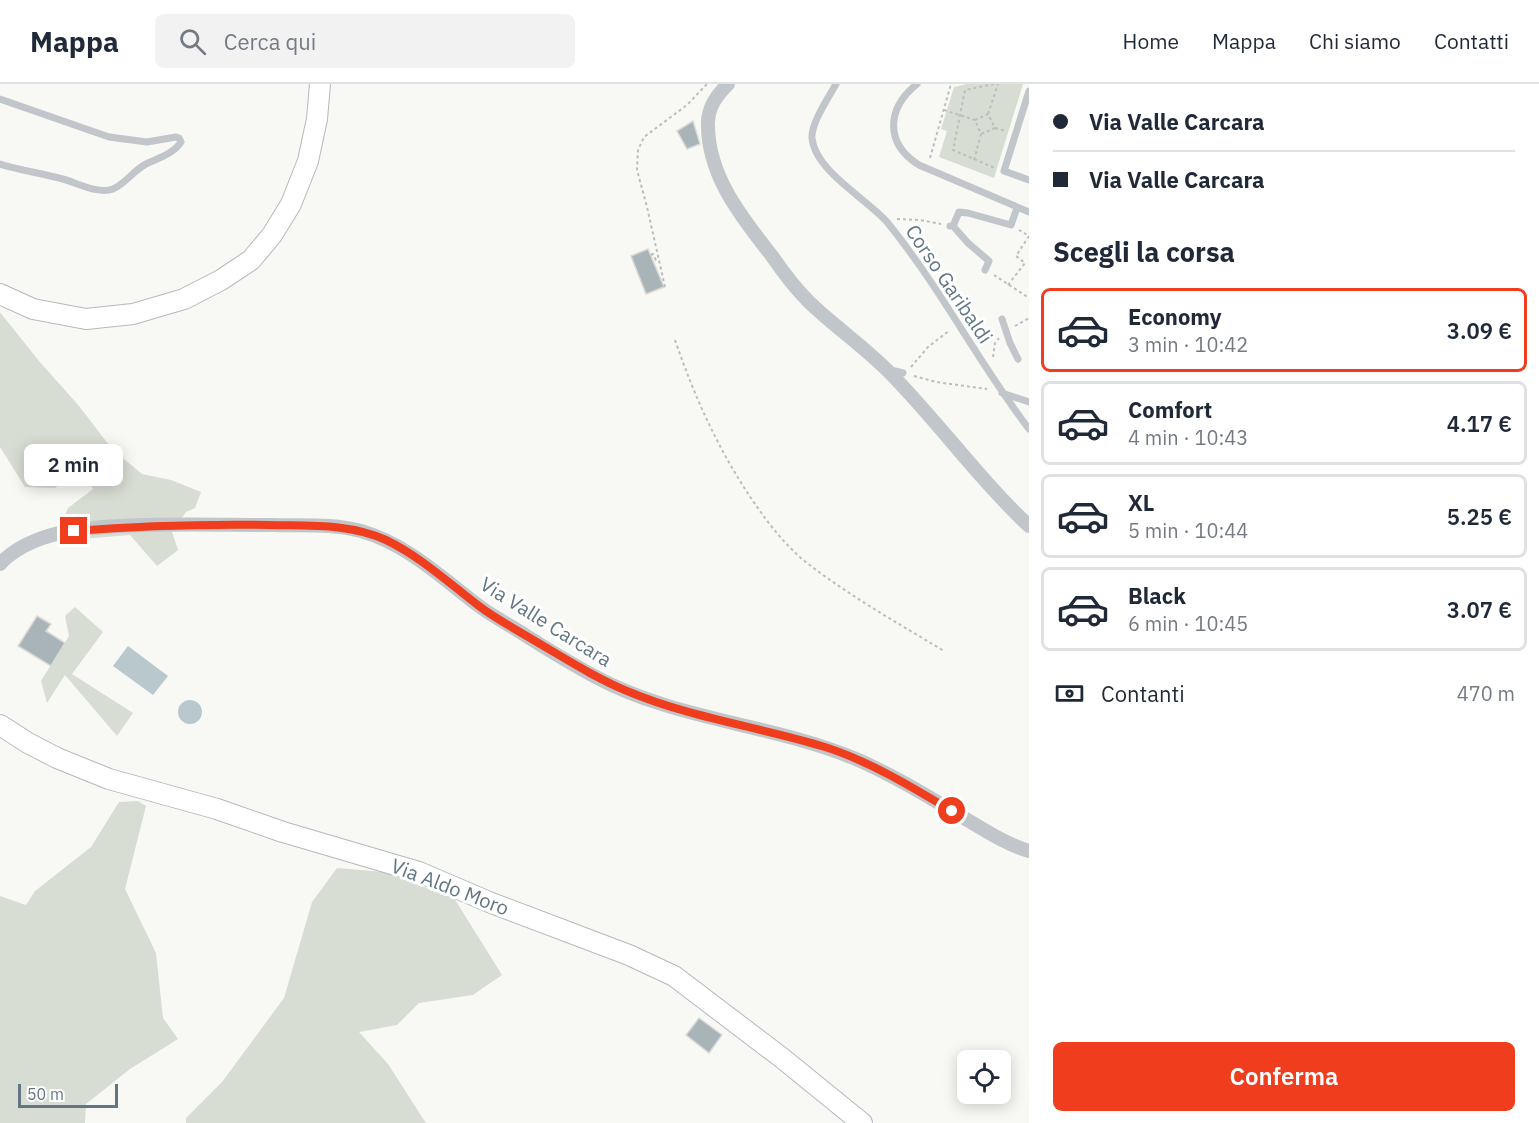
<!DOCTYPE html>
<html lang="it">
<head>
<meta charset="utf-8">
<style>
  :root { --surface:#fff; --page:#f2f2f3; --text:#1f2937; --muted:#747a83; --line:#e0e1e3; --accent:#ef3d1d }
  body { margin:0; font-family:"IBM Plex Sans",sans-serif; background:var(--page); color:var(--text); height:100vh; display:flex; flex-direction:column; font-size:22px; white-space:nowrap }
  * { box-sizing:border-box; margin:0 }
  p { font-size:20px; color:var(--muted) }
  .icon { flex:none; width:33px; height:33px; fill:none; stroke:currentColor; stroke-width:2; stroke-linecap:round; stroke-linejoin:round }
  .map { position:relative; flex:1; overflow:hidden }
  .panel { display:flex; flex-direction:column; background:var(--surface); width:510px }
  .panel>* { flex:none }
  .top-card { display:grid; align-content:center; height:132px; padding:0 24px; background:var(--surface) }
  .fabs { position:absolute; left:957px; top:966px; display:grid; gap:12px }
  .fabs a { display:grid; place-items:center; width:54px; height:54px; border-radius:9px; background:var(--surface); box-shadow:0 3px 15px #0003; font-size:30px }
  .scale { position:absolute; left:18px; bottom:15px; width:100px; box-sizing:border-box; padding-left:6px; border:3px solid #617682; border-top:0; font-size:16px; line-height:21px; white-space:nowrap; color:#617682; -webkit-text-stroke:4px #fff; paint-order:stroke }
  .end { position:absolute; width:27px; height:27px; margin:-14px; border:8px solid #ef3d1d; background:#fff; box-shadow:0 0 0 3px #fff }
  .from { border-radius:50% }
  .bubble { position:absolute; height:42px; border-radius:9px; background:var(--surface); box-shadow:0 3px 15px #0003; font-size:20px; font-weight:600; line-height:42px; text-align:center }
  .top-card b { display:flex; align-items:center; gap:21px; height:57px; font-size:22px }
  .top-card b+b { border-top:2px solid var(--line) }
  .top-card i { width:15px; height:15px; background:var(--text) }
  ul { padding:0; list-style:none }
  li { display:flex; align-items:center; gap:18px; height:84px; margin:0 12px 9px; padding:0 12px; border:3px solid var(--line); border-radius:9px }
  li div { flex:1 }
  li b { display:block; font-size:22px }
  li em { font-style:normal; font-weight:600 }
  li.current { border-color:var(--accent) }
  li>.icon { width:54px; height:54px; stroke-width:1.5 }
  h2 { padding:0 24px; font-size:27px; line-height:72px }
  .pay { display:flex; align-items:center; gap:15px; height:66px; padding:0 24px; font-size:22px }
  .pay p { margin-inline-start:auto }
  .action { display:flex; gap:12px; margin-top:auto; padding:12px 24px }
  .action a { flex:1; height:69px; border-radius:9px; background:var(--accent); color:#fff; font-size:24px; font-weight:600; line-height:69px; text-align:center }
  header { display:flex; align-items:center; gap:36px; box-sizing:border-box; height:84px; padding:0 30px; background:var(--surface); border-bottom:2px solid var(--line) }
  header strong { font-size:28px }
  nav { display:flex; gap:33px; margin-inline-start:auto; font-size:21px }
  .search { width:420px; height:54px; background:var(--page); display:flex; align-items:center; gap:15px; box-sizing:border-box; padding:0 21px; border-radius:9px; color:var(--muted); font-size:22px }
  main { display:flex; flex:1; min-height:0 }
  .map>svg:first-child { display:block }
</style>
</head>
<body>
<header>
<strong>Mappa</strong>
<div class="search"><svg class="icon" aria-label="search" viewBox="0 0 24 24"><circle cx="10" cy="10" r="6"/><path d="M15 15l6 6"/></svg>Cerca qui</div>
<nav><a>Home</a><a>Mappa</a><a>Chi siamo</a><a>Contatti</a></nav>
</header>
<main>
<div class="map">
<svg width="1029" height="1039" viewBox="0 0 1029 1039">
  <rect width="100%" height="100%" fill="#f8f8f4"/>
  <path fill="#d8ddd3" d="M 967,0 L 1023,0 L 994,94 L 939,73 L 947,47 L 941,45 L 954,3 Z
    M 0,228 L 39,277 L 79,322 L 112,365 L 142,390 L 171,396 L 201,408 L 195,424 L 186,428 L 172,448 L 178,466 L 157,482 L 130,451 L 69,456 L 58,446 L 68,424 L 93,405 L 81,380 L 59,367 L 50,378 L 64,396 L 55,404 L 25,403 L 0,363 Z
    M 75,523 L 103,548 L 72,590 L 133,629 L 117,652 L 65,591 L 47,619 L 41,597 L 69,552 L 65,532 Z
    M 138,717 L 146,722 L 125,805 L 156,869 L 163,934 L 178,955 L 130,985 L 86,1020 L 85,1039 L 0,1039 L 0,812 L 26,821 L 35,807 L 91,763 L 119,718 Z
    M 337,784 L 384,788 L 454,814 L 502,891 L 473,911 L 419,919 L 397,941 L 359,948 L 388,980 L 426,1039 L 186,1039 L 186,1034 L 222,998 L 284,914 L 312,818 Z"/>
  <path fill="#b9c8cc" d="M 128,562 L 168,592 L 153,611 L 113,582 Z
    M178 628a12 12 0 1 1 24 0a12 12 0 1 1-24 0Z"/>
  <path fill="#a9b4b9" stroke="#d9d9d7" stroke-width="1.5" d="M 693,37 L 700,60 L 687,65 L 677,47 Z
    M 648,165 L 664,203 L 646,210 L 631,172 Z
    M 37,532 L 51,540 L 46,547 L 65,559 L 51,582 L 18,562 Z
    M 699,934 L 722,951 L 709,969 L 686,951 Z"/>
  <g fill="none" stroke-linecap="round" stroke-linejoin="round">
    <g stroke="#b2babe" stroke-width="22">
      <path id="secondary" d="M 0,210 L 33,225 L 86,235 L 133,230 L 184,215 L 221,196 L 251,176 L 272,151 L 291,120 L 308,77 L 317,35 L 320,0
        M 0,641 L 28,659 L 57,674 L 109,695 L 217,725 L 283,748 L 419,788 L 489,818 L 629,871 L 674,892 L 782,974 L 862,1039"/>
    </g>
    <path stroke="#babec1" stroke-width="2" stroke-dasharray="3 3" stroke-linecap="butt" d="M 994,0 L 965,6 L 953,66 L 995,84
      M 944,26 L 975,36
      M 988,30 L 998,0
      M 995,44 L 1006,47
      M 930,74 L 951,0
      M 974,76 L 981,50 L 975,36 L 988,30 L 995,44 L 981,50
      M 897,135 L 920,136 L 941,140
      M 651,171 L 653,170 L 656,176 L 658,175
      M 994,191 L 1029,214
      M 1008,201 L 1025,179 L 1016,172 L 1029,152 L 1019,146
      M 665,203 L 647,123 L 637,86 L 638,66 L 644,53 L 687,21 L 707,0
      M 1015,242 L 1029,234
      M 675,256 C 696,317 722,374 760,427 C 772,444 786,461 802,475 C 846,510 896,538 944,567
      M 993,273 L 995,259 L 999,254
      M 911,283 L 928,263 L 950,246
      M 914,292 L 936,298 L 987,305"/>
    <path stroke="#c0c6c9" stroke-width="7" d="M 836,0 C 829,13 811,39 812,54 C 815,87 867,115 887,138 C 940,203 978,278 1029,345
      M 917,0 C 887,24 884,59 919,81 L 1029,128
      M 1029,7 L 1004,87 L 1029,96
      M 0,15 L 109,53 L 147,58 L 176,53 L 179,54 L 181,58 C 173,70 159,74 146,80 C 134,86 125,100 113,105 C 97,111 74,97 59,94 C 39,89 20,86 0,80
      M 950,142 L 953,142 L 959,128 L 968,129 L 1011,141 L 1017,124
      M 953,142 L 968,159 L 989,177 L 985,186
      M 1002,235 L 1010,259 L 1018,275
      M 891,290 L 895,287 L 903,289
      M 1002,309 L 1029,318"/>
    <path stroke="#c0c6c9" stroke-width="14" d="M 728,0 C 717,11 708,23 708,39 C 707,91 742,134 772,172 C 783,188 795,204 809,218 C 835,243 866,264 891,290 C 939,339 979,395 1029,442
      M 0,480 C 18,460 49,450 75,446 C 137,438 209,441 272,441 C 301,442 333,439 361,447 C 407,460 442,494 479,522 C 491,531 504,538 517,546 C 542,562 568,578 594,592 C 674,636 773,640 856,675 C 893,691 929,713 964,734 C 985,746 1005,760 1029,767"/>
    <use href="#secondary" stroke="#fff" stroke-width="20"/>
  </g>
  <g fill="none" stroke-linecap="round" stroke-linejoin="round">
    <path stroke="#ef3d1d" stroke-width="8" d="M 74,447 C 138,442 204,440 269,441 C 308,442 349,439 386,456 C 421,473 449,499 479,522 C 496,535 517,546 535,557 C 566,575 595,594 627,607 C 691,634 760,643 825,663 C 869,677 912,703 952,727"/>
  </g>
  <g text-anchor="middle" stroke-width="6" stroke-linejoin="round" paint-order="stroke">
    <g font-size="20" fill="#617682" stroke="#fff">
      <text transform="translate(949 200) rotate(56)" y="7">Corso Garibaldi</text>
      <text transform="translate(546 538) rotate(32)" y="7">Via Valle Carcara</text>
      <text transform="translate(450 803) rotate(21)" y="7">Via Aldo Moro</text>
    </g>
  </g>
</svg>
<div class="fabs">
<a><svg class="icon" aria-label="locate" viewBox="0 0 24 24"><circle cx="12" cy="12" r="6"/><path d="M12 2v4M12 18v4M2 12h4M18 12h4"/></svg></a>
</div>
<div class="scale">50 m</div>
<i class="end from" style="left:952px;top:727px"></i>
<i class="end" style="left:74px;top:447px"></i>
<div class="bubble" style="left:24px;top:360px;width:99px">2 min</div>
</div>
<section class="panel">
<div class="top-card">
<b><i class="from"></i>Via Valle Carcara</b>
<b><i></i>Via Valle Carcara</b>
</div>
<h2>Scegli la corsa</h2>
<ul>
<li class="current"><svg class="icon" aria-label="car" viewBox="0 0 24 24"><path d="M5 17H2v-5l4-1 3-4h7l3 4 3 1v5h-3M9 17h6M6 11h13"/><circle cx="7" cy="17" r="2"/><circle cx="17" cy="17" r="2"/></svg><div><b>Economy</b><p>3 min · 10:42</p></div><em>3.09 €</em></li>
<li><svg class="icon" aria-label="car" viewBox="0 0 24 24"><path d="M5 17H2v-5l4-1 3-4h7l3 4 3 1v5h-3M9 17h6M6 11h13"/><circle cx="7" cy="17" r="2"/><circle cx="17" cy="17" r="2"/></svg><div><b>Comfort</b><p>4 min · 10:43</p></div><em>4.17 €</em></li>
<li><svg class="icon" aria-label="car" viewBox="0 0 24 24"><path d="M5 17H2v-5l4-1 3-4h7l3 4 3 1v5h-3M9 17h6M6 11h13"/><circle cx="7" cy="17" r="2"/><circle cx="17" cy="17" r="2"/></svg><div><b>XL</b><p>5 min · 10:44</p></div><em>5.25 €</em></li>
<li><svg class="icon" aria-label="car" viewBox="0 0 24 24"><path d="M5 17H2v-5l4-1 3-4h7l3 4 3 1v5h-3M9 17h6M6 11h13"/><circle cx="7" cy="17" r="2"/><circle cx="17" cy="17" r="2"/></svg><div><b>Black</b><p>6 min · 10:45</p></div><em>3.07 €</em></li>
</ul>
<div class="pay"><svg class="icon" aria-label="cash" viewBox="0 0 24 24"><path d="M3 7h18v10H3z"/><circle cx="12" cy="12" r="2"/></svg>Contanti<p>470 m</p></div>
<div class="action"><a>Conferma</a></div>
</section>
</main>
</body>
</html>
